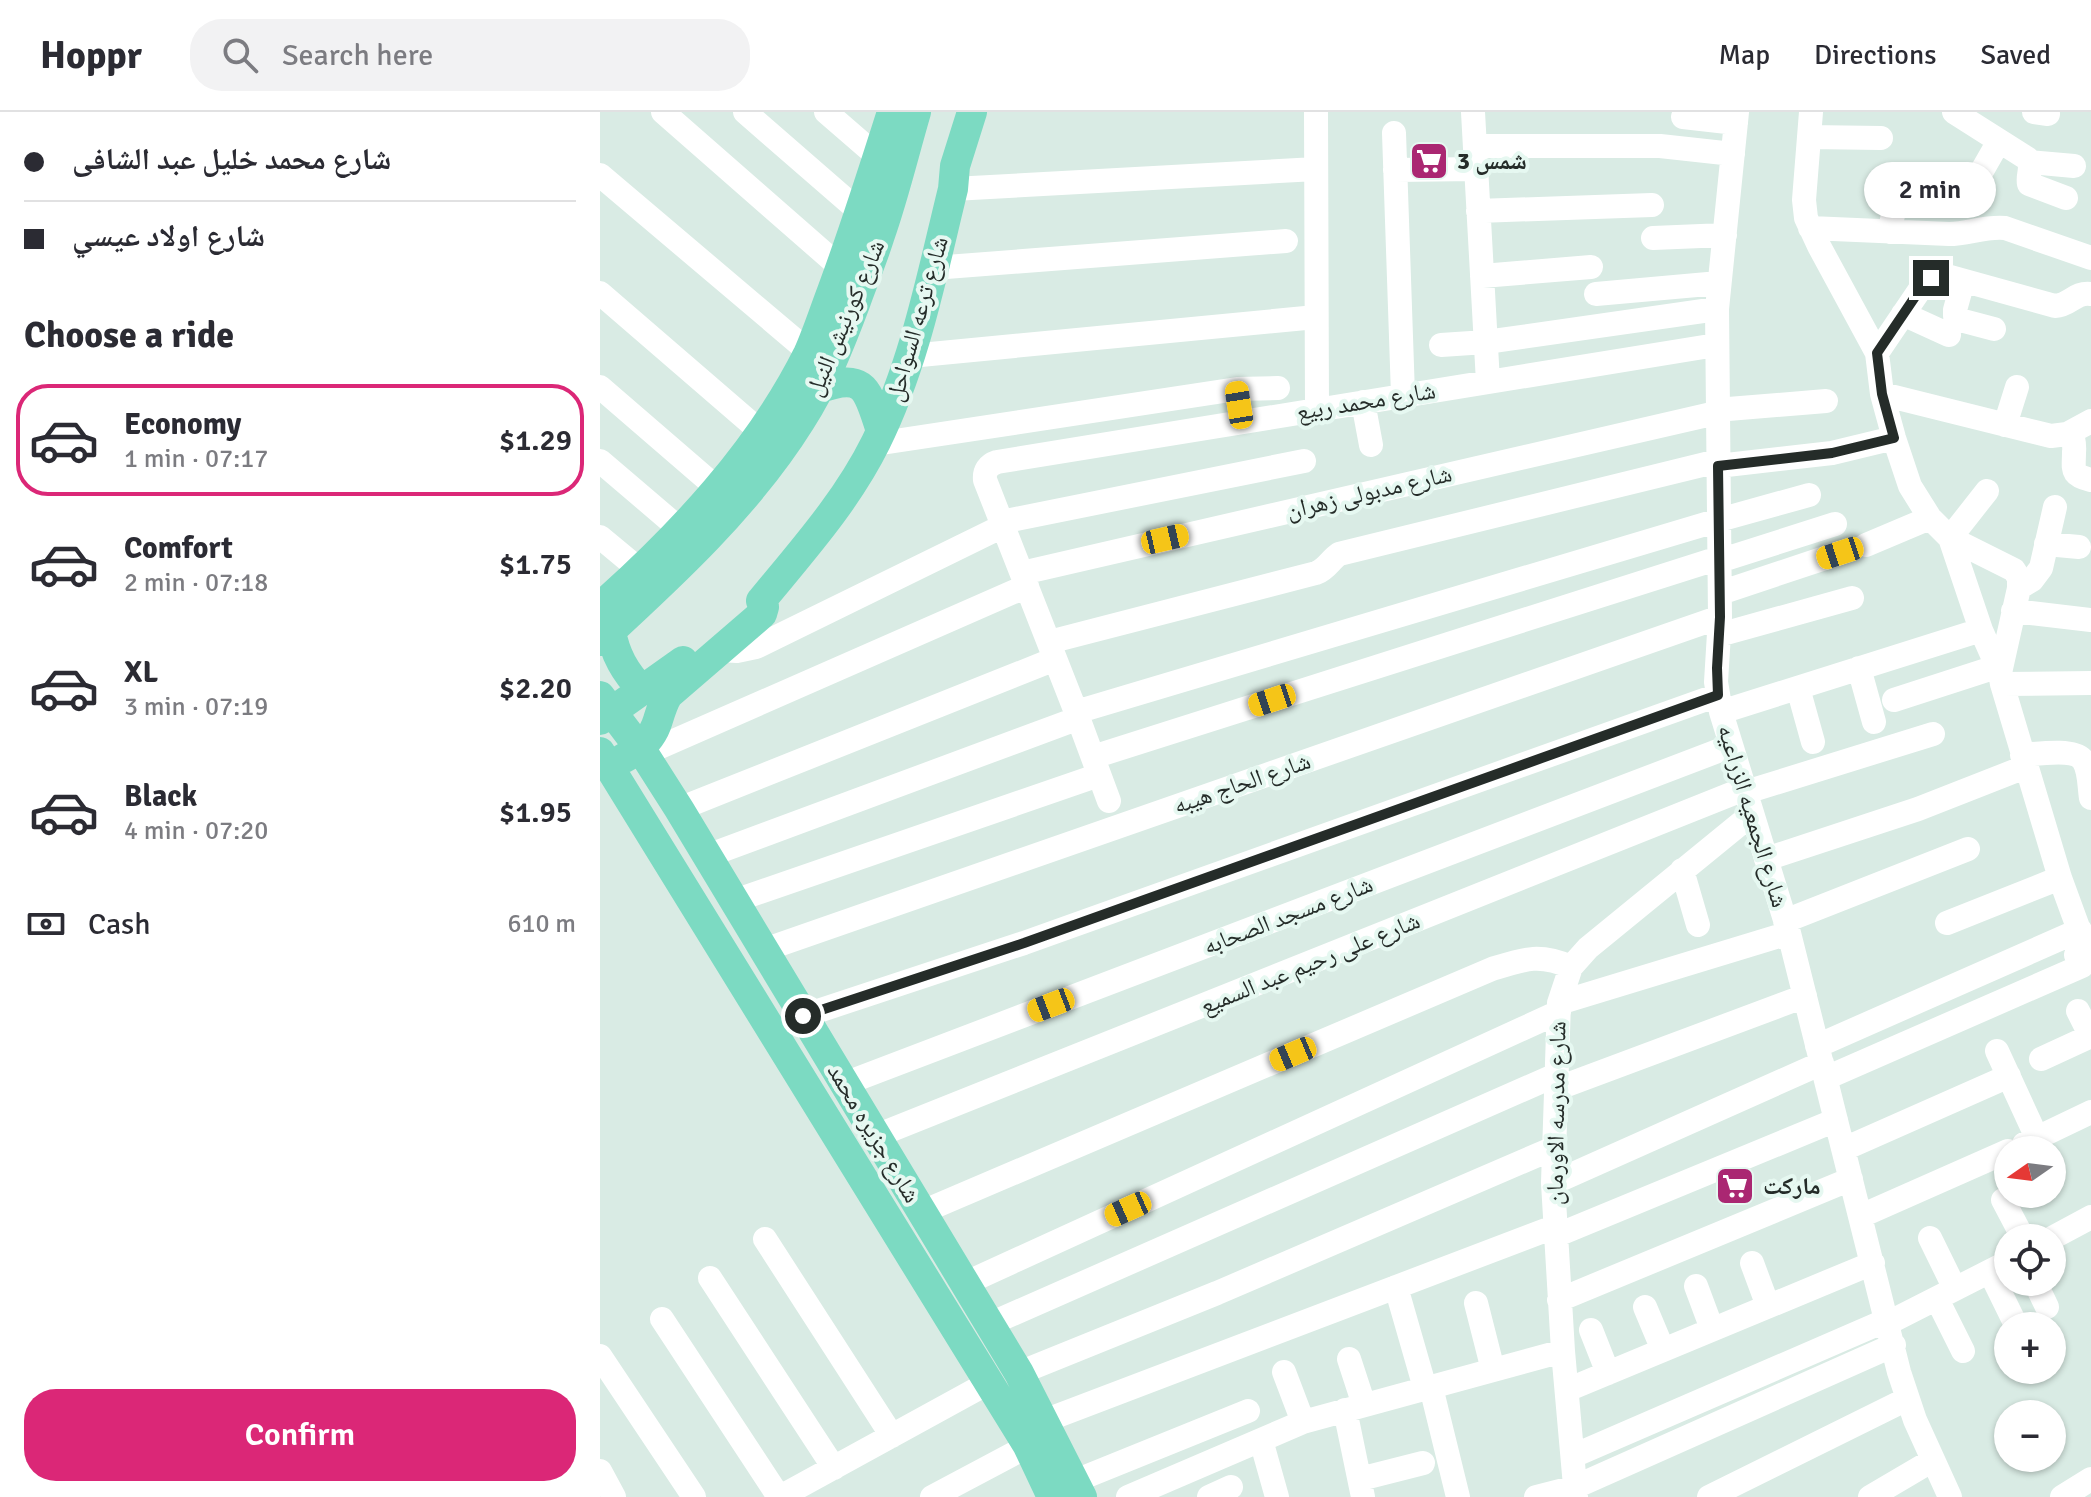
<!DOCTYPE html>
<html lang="en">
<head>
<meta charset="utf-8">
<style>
  :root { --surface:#fff; --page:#f2f2f3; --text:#2b2b33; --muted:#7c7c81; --line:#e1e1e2; --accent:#db2777 }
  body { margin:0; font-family:Signika,"Noto Naskh Arabic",sans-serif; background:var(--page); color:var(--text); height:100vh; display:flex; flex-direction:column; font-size:30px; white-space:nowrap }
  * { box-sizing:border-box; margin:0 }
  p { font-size:26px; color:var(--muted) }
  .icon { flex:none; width:44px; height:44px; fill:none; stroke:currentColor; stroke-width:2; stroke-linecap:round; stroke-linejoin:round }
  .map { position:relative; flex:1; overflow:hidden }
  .drawer { display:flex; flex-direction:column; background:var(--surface); width:600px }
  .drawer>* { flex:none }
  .hud { display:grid; align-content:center; height:176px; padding:0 24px; background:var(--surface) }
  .needle { width:52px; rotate:256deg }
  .fabs { position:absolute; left:1394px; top:1024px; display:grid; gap:16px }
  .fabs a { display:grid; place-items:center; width:72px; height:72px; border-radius:50%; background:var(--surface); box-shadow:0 2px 6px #0004; font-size:40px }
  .end { position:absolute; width:36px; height:36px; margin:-18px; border:10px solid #252c29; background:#fff; box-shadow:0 0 0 4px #fff }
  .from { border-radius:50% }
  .bubble { position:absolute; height:56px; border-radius:28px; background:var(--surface); box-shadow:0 2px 6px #0004; font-size:26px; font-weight:600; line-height:56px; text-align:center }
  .car { position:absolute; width:24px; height:48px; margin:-24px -12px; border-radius:10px; box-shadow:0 0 6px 2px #0007; background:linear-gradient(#f5c518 24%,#345 0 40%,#f5c518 0 76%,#345 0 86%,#f5c518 0) }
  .hud b { display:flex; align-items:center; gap:28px; height:76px; font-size:30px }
  .hud b+b { border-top:2px solid var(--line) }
  .hud i { width:20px; height:20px; background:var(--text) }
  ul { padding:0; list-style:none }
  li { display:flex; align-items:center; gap:24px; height:112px; margin:0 16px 12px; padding:0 8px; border:4px solid transparent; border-radius:32px }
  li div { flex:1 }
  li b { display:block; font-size:30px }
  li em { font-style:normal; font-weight:600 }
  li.on { border-color:var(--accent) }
  li>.icon { width:72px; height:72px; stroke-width:1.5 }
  h2 { padding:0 24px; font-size:36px; line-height:96px }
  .pay { display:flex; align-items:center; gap:20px; height:88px; padding:0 24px; font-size:30px }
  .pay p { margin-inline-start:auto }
  .action { display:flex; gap:16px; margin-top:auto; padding:16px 24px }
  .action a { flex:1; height:92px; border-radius:32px; background:var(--accent); color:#fff; font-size:32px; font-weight:600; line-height:92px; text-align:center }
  header { display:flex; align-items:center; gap:48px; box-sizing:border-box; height:112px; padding:0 40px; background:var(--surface); border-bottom:2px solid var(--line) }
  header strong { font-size:38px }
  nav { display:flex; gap:44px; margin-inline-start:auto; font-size:28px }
  .search { width:560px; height:72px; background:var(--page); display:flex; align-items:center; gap:20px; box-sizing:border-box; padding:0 28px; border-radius:32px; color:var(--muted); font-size:30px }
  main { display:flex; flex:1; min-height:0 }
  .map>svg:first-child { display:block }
</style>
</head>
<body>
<header>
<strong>Hoppr</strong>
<div class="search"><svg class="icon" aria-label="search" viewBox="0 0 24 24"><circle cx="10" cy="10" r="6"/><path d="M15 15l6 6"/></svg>Search here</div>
<nav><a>Map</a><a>Directions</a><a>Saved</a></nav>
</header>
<main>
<section class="drawer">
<div class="hud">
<b><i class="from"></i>شارع محمد خليل عبد الشافى</b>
<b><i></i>شارع اولاد عيسي</b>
</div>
<h2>Choose a ride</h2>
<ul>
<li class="on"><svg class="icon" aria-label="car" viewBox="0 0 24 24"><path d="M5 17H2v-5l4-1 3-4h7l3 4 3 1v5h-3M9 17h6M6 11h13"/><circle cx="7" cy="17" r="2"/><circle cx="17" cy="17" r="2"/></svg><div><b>Economy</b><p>1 min · 07:17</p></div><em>$1.29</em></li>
<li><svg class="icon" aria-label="car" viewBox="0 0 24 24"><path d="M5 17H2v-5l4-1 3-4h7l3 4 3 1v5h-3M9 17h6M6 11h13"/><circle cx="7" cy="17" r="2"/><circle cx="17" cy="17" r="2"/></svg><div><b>Comfort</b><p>2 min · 07:18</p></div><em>$1.75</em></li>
<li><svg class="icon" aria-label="car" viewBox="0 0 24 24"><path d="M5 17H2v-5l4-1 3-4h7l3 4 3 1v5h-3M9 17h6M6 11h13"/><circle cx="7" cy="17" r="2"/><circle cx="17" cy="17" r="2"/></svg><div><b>XL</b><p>3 min · 07:19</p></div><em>$2.20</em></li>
<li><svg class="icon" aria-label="car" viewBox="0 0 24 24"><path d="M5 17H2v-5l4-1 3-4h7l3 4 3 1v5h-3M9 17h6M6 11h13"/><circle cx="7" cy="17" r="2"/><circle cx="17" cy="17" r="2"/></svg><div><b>Black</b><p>4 min · 07:20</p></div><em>$1.95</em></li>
</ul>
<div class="pay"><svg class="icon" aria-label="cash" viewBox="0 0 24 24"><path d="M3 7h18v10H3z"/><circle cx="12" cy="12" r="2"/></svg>Cash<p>610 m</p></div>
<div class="action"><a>Confirm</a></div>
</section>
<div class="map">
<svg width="1491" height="1385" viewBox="0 0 1491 1385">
  <rect width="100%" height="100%" fill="#d9ebe4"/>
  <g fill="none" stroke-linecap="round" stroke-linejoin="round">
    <path stroke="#fff" stroke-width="24" d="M 63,0 L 240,155
      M 145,0 L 260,100
      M 226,0 L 278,45
      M 716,0 L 717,297
      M 873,0 L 888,270
      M 1137,0 L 1117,197 L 1120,505 L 1116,570 L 1121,600 L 1189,821 L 1299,1260 L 1315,1308 L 1350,1385
      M 1211,0 L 1204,88 L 1206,106 L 1219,134 L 1277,241 L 1282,282 L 1294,326 L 1310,374 L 1330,406 L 1350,426 L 1414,458 L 1419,466 L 1419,476 L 1400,561 L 1402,572 L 1460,766 L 1486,837
      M 1354,0 L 1428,47 C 1433,56 1427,63 1429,72 L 1466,86
      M 1434,0 L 1448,2
      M 1083,5 L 1136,11
      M 794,21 L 803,283
      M 1209,25 L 1281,26
      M 875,34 L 1060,34 L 1133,42
      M 1430,50 L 1474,54
      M 795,58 L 876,57
      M 0,63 L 209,240
      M 1375,71 L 1399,29
      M 353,77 L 716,57
      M 878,99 L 1052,93
      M 1210,116 L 1349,122 C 1368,122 1385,114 1405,116 L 1491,146
      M 1290,120 C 1294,92 1295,89 1323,84
      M 1053,126 L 1125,123
      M 333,156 L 686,129
      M 882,164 L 991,155
      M 1363,169 L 1355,198 L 1355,204 L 1360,208 L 1394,217
      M 0,181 L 161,320
      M 996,182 L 1119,171
      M 1303,202 L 1349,223
      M 841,233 L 886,230 L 1117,197
      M 1277,241 L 1323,173 L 1336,164 L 1347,164 L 1455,194 C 1471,193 1474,180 1491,182
      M 310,244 L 716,205
      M 0,275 L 117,376
      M 1282,282 L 1451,324 L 1467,322 L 1491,309
      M 763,290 L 771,333
      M 1116,298 L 1226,289
      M 1405,313 L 1417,275
      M 1472,320 C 1473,326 1475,333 1474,340 C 1474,358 1470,363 1491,368
      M 275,332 L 637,277 L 678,276
      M 0,349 L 81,418
      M 1118,354 L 1232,341 L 1294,326
      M 401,410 L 704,349
      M 0,425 L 41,459
      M 1446,432 L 1479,435
      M 1266,433 L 1330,406
      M 1119,449 L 1235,412
      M 422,461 L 1116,301
      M 1419,476 L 1432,468 L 1441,456 L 1455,395
      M 1120,481 L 1240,441
      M 1413,499 L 1491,508
      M 1381,518 L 1350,426 L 1387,379
      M 1119,523 L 1252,486
      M 449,530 L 716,461 C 727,457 730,448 739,442 L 1118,349
      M 120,538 L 137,539 L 156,535 L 403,414
      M 1259,556 L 1274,610
      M 1402,572 L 1491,571
      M 1198,576 L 1213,630
      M 1294,588 L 1396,555
      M 476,600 L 1119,408 L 1209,383
      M 1121,600 L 1381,518 L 1400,561
      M 44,642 L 427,474
      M 1422,643 C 1436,642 1474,636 1483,648 C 1490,658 1489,674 1491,686
      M 493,645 L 1119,446
      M 1146,680 L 1333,622
      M 509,689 L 476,600 L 385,368 C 384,359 388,353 397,350 L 1116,233
      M 79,697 L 455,547
      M 107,744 L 479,606
      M 1166,747 L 1318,697 L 1425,655
      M 1082,758 L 1098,813
      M 134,789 L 499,663
      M 1185,809 L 1368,737
      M 1347,811 L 1460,766
      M 164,838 L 1120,505
      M 959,891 L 1189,821
      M 1478,899 L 1491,925
      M 203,904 L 424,831 L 1118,583
      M 1217,934 L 1480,818
      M 1397,939 L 1437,1026
      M 1441,947 L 1491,924
      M 1226,966 L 1482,854 L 1476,843 L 1491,835
      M 244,972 L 1131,634
      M 956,977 L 1205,884
      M 276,1024 L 1144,677
      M 1424,1032 L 1491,1000
      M 1244,1037 L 1409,964
      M 953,1071 L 1222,951
      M 1403,1088 L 1423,1126
      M 322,1100 L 892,857 C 924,847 939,841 971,855
      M 1261,1104 L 1408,1039
      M 955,1124 L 1236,1008
      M 1330,1126 L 1355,1177
      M 1452,1126 L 1491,1105
      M 165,1127 L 292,1324
      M 1152,1151 L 1168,1194
      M 1390,1160 L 1415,1211
      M 110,1166 L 234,1356
      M 1435,1170 L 1447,1195
      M 366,1171 L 959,900
      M 1096,1174 L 1112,1217
      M 796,1175 L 825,1276
      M 1337,1187 L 1363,1239
      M 959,1188 L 1251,1067
      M 876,1191 L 893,1258
      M 1045,1195 L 1063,1238
      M 62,1207 L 179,1385
      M 1288,1211 L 1408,1150
      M 390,1212 L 956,963
      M 991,1218 L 1008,1261
      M 0,1244 L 94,1385
      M 749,1247 L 764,1293
      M 684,1260 L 703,1310
      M 419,1261 L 617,1181 L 954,1036
      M 831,1275 L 858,1385
      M 967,1278 L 1273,1151
      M 745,1298 L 763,1385
      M 444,1309 L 954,1115
      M 661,1328 L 677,1385
      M 973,1344 L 1287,1208
      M 0,1359 L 14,1385
      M 760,1367 L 823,1351
      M 475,1369 L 648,1299
      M 180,1385 L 388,1271
      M 332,1385 L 428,1334
      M 528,1385 L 703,1310 L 963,1239
      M 609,1385 L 631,1375
      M 936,1385 L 975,1375 L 1294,1233
      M 976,1385 L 963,1239 L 953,1071 L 959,891 L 971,855 L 988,836 L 1152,702
      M 1109,1385 L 1307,1287
      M 1270,1385 L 1333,1348
      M 1462,1385 L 1491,1367"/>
    <path stroke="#7cdac2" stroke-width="30" d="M 218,277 C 266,260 267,277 281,319
      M 161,489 C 202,439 247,389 276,330 C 315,251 332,162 353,77 L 355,54 L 372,0
      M 0,495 C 81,423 159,340 208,242 C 217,222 224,200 232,179 C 254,120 273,60 292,0
      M 11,519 C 15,543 25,560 42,578
      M 0,529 C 73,462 148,393 201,308 C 224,272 240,232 255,192 C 263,169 273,146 280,123 C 294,83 304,41 316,0
      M 0,584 L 44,642 L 79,697 L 419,1261 L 482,1385
      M 0,608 L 83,549
      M 0,640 L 428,1334 L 452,1385
      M 24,646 C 40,638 53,625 58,608 C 61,598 63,591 68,583 L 162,502 L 164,495 L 161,489"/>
  </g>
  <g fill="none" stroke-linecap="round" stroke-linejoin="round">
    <path stroke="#252c29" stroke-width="10" d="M 203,904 L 424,831 L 1118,583 L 1117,556 L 1120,505 L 1118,354 L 1232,341 L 1294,326 L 1282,282 L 1277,241 L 1323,173 L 1331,166"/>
  </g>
  <defs>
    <g id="supermarket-square" transform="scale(2)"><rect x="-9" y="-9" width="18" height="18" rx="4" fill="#aa2772" stroke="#e6f8f1"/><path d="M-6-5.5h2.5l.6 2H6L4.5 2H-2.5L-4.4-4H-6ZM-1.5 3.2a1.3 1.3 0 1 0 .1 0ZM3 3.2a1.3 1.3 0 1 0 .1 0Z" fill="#fff"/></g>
  </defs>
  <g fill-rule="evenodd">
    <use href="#supermarket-square" x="829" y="49"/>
    <use href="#supermarket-square" x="1135" y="1074"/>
  </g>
  <g text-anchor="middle" stroke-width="8" stroke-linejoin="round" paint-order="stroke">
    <g font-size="24" font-weight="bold" fill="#252c29" stroke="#e6f8f1" text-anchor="start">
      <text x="857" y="57">شمس 3</text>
      <text x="1163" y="1082">ماركت</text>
    </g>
    <g font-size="24" fill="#252c29" stroke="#e6f8f1">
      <text transform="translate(245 206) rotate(-67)" y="8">شارع كورنيش النيل</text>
      <text transform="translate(317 207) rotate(-74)" y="8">شارع ترعه السواحل</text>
      <text transform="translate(766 289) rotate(-9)" y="8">شارع محمد ربيع</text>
      <text transform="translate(769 380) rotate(-13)" y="8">شارع مدبولى زهران</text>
      <text transform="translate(642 671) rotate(-19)" y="8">شارع الحاج هيبه</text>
      <text transform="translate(1153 704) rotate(73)" y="8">شارع الجمعيه الزراعيه</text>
      <text transform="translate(688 803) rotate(-21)" y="8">شارع مسجد الصحابه</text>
      <text transform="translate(710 851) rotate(-22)" y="8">شارع على رحيم عبد السميع</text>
      <text transform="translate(956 1001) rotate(-89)" y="8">شارع مدرسه الاورمان</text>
      <text transform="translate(274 1021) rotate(59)" y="8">شارع جزيره محمد</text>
    </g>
  </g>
</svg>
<div class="fabs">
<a><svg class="needle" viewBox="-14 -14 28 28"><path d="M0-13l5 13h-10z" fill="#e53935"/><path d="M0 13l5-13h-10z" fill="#7c7c81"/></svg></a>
<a><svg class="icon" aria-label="locate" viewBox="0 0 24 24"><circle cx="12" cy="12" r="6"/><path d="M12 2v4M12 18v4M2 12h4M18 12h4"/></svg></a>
<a>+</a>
<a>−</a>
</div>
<i class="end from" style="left:203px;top:904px"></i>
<i class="end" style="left:1331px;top:166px"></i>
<div class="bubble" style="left:1264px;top:50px;width:132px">2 min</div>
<i class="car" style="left:639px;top:293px;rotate:351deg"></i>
<i class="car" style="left:565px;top:427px;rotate:77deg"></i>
<i class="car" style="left:1240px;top:441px;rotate:252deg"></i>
<i class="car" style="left:672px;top:588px;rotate:252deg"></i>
<i class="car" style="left:451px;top:893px;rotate:249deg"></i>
<i class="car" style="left:693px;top:942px;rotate:247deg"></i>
<i class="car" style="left:528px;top:1097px;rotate:246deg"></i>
</div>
</main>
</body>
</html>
